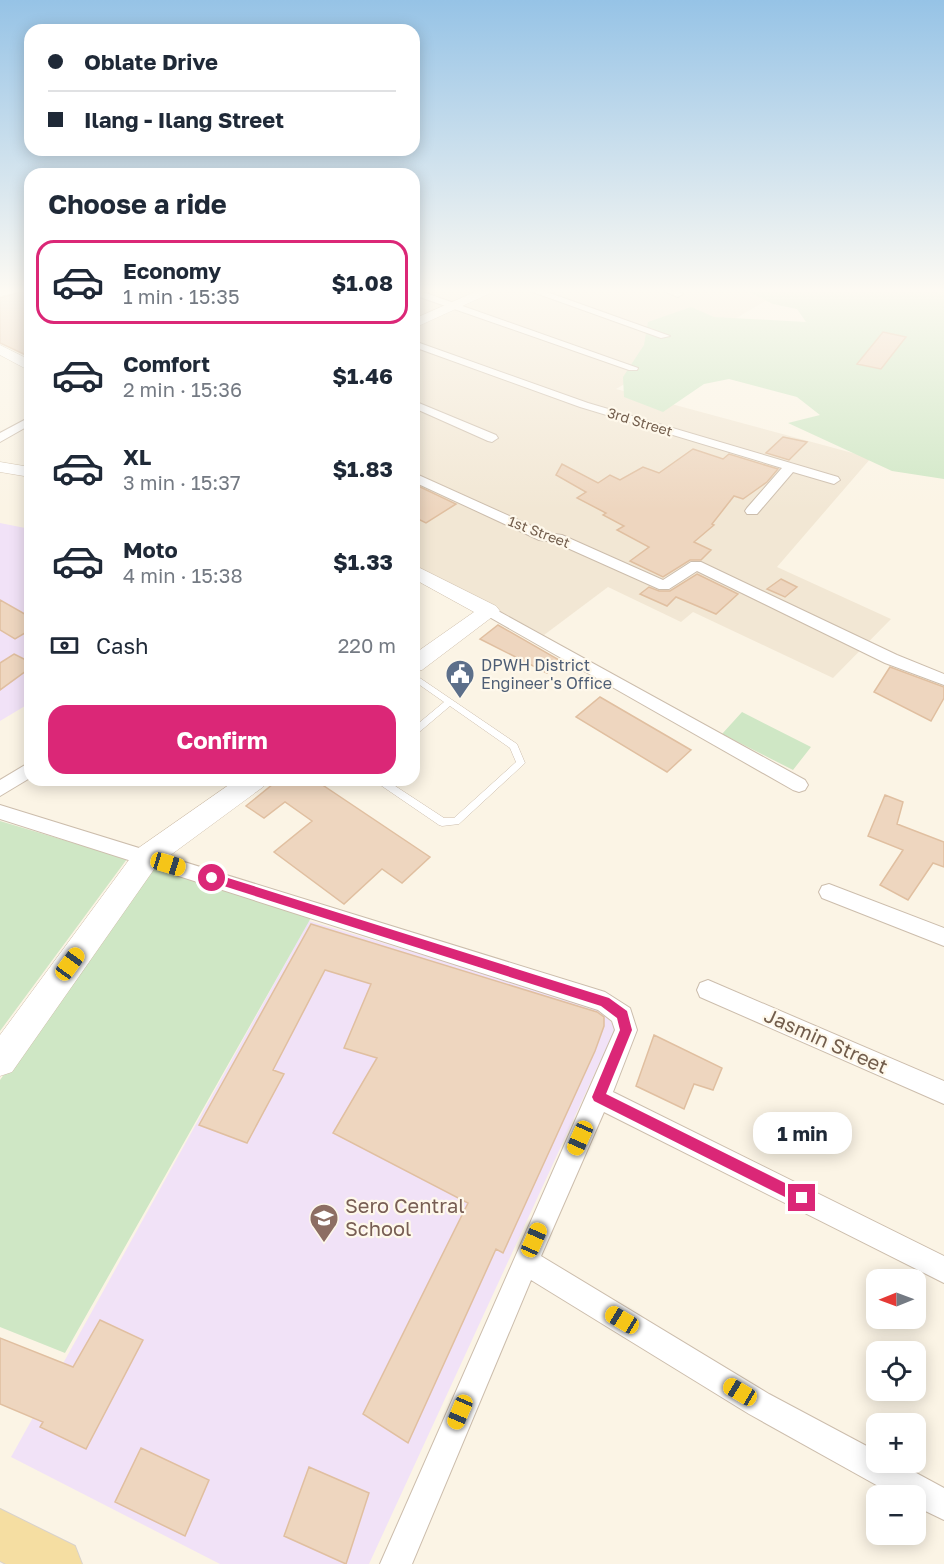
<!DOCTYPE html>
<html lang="en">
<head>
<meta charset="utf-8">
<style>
  :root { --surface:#fff; --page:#f6f6f7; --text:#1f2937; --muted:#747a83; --line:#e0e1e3; --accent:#db2777 }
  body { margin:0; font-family:"Golos Text",sans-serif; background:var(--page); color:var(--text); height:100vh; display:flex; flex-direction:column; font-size:22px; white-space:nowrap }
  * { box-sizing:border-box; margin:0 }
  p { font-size:20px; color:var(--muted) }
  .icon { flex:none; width:33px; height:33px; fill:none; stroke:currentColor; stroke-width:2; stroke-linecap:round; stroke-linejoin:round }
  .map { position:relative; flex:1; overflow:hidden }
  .sheet { position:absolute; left:24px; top:168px; width:396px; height:618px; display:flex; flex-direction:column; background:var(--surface); border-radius:18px; box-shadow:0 3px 15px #0003 }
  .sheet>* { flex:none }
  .hud { position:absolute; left:24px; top:24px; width:396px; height:132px; border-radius:18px; box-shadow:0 3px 15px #0003; display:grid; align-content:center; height:132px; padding:0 24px; background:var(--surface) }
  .needle { width:39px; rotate:269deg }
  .fabs { position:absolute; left:866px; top:1269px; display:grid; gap:12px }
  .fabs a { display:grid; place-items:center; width:60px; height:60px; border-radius:12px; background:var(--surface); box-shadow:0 3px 15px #0003; font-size:30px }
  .end { position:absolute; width:27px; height:27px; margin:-14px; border:8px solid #db2777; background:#fff; box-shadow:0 0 0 3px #fff }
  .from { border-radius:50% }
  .bubble { position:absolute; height:42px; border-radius:18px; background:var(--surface); box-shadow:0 3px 15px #0003; font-size:20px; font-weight:700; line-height:42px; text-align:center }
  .car { position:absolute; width:18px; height:36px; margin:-18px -9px; border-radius:8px; box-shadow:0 0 4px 2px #0007; background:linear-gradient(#f5c518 24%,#345 0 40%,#f5c518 0 76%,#345 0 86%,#f5c518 0) }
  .hud b { display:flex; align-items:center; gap:21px; height:57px; font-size:22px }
  .hud b+b { border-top:2px solid var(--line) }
  .hud i { width:15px; height:15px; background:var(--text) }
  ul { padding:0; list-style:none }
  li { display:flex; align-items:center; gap:18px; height:84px; margin:0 12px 9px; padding:0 12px; border:3px solid transparent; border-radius:18px }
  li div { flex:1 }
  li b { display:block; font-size:22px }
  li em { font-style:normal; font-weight:700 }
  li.active { border-color:var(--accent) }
  li>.icon { width:54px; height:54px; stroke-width:1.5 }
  h2 { padding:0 24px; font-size:27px; line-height:72px }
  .pay { display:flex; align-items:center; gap:15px; height:66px; padding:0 24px; font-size:22px }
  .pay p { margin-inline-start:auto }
  .action { display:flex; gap:12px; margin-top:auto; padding:12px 24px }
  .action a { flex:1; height:69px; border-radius:18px; background:var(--accent); color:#fff; font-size:24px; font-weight:700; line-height:69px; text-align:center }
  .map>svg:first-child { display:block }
</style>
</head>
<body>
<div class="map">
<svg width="944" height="1564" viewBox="0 0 944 1564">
  <rect width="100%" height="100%" fill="#fbf4e5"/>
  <path fill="#f2e7d4" d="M 414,291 L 782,291 L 616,389 L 871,458 L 777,567 L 891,619 L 833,678 L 693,612 L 681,622 L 608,587 L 544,635 L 414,566 Z"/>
  <path fill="#f1e2f7" d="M 0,523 L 30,529 L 30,703 L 0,721 Z
    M 309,921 L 603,1008 L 615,1029 L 369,1564 L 220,1564 L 11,1457 Z"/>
  <path fill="#cfe7c5" d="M 747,291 L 944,291 L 944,479 L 892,471 L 788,423 L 820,415 L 797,397 L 729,379 L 704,384 L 663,412 L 624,397 L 623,377 L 644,345 L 648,322 L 691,307 L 714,317 L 806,322 L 797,309 L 773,304 Z
    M 742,712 L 811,747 L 793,770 L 722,734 Z
    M 0,821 L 127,859 L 0,1031 Z
    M 154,866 L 312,916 L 65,1353 L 0,1327 L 0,1080 Z"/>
  <path fill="#eed6bf" stroke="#e0bfa0" stroke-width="1.5" d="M 24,291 L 30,291 L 30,357 L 0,343 L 0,298 Z
    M 883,332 L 906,337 L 881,369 L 857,364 Z
    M 783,437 L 807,442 L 789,460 L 766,453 Z
    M 693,449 L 723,459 L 729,454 L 778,469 L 767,482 L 743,499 L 734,496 L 712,524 L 714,525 L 694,542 L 711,550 L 701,560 L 690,560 L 663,577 L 630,561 L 649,547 L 617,530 L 624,526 L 603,515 L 606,513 L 577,498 L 586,492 L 556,475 L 562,464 L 598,483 L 610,475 L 620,480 L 643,467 L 659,473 Z
    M 414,484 L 456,504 L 426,523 L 414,517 Z
    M 697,574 L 738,594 L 716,614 L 676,597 L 667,606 L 640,594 L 649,587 L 659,591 L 670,591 Z
    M 781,579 L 797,587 L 785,597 L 767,589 Z
    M 0,600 L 30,617 L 30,630 L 15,639 L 0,630 Z
    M 498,625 L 561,661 L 547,673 L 480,639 Z
    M 14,654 L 30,662 L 30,668 L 0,690 L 0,663 Z
    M 890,667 L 944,687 L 944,698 L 931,721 L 874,692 Z
    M 600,697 L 691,750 L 667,772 L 576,717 Z
    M 278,780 L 315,780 L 430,857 L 402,883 L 382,869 L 344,904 L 274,852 L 312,821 L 285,802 L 264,818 L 246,806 Z
    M 885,795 L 903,802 L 897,824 L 944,842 L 944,867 L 933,863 L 908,900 L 880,885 L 903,850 L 868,836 Z
    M 311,924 L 597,1012 L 604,1017 L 604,1026 L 595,1051 L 503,1253 L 496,1249 L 408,1443 L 363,1414 L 468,1203 L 333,1133 L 377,1058 L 344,1048 L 371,984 L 325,970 L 273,1070 L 284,1074 L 247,1143 L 199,1125 Z
    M 654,1035 L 722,1068 L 713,1090 L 694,1084 L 684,1109 L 636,1086 Z
    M 100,1320 L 143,1340 L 86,1449 L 40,1427 L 43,1422 L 0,1404 L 0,1338 L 73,1367 Z
    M 141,1448 L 209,1480 L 185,1536 L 115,1502 Z
    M 309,1467 L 369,1493 L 346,1564 L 284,1536 Z"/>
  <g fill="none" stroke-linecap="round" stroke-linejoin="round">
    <g stroke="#ccbdac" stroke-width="1">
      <path id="lane" d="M 414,674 L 517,744 L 525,763 L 459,824 L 442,826 L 439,825 L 376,782 L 375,780 L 386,780 L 444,818 L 454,818 L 516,762 L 510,748 L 450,706 L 417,734 L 414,735 L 414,727 L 444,702 L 414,681 Z"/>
    </g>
    <g stroke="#ccbdac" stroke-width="2">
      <path id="street" d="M 414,291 L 420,291 L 638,368 L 637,370 L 629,370 L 414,295 Z
        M 530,291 L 544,291 L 670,336 L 661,338 Z
        M 664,291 L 678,291 L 683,294 L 678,297 Z
        M 414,341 L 588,403 L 838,477 L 840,480 L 834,484 L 793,472 L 757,514 L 747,514 L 745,511 L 747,508 L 782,468 L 580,407 L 414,347 Z
        M 414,401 L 496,435 L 498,438 L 492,442 L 488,441 L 414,408 Z
        M 30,417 L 30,425 L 0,442 L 0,433 Z
        M 414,473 L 547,533 L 562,535 L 663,580 L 691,562 L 701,562 L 897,655 L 944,674 L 944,685 L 885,663 L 697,571 L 669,589 L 659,589 L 554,542 L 539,540 L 414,482 Z
        M 489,606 L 805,780 L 808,785 L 805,790 L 799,792 L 793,790 L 484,614 L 482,611 Z
        M 30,762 L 30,778 L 0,796 L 0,780 Z
        M 0,805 L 605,992 L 630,1008 L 637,1030 L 613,1092 L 944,1256 L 944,1283 L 604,1112 L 541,1256 L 769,1394 L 876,1451 L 876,1462 L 896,1462 L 944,1488 L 944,1520 L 915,1506 L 915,1496 L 896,1496 L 749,1414 L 531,1280 L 412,1564 L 380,1564 L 615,1030 L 612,1021 L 598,1010 L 0,819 Z
        M 829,884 L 944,928 L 944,946 L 822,898 L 819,892 L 822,886 Z
        M 708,980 L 944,1081 L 944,1104 L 700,997 L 697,990 L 700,983 Z"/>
    </g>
    <g stroke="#cebeaa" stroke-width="1">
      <path id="secondary" d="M 0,291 L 12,291 L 10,294 L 0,296 Z
        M 477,291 L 495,291 L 414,328 L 414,319 Z
        M 0,345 L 30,360 L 30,371 L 0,355 Z
        M 0,462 L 30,467 L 30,477 L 0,472 Z
        M 414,565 L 496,606 L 500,611 L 422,670 L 414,672 L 414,654 L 474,612 L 414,579 Z
        M 236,780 L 267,780 L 263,787 L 157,865 L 12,1072 L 0,1076 L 0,1035 L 137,849 Z"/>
    </g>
    <g stroke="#d8d2cd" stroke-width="2">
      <path id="primary" d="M 0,1509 L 75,1546 L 82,1564 L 6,1564 L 0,1561 Z"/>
    </g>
    <use href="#lane" fill="#fff" fill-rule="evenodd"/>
    <use href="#street" fill="#fff" fill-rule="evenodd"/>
    <use href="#secondary" fill="#fff" fill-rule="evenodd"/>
    <use href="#primary" fill="#f5dea2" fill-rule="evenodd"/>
  </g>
  <linearGradient id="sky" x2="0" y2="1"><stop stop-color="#96c3e6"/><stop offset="0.57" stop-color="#fdfaf3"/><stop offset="1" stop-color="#fdfaf3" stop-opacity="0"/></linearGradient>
  <rect width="944" height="510" fill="url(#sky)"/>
  <path fill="#db2777" d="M 212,873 L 609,998 L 627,1011 L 632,1030 L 606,1094 L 807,1194 L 809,1198 L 807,1203 L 802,1205 L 797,1203 L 594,1101 L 592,1097 L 620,1030 L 617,1018 L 601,1006 L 208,881 L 208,875 Z"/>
  <defs>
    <g id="civic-pin" transform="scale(1.5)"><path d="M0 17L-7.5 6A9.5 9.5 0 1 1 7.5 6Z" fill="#5c6f8a" stroke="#fef8eb"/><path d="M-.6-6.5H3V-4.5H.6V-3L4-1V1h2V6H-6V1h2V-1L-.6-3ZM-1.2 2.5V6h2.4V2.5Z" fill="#fff"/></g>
    <g id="school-pin" transform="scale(1.5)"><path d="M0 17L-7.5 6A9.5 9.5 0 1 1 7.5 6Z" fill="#8d6e63" stroke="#fef8eb"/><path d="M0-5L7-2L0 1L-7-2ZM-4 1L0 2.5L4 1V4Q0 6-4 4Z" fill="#fff"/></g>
  </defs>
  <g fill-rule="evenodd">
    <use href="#civic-pin" x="460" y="674"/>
    <use href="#school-pin" x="324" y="1218"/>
  </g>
  <g text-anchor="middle" stroke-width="4.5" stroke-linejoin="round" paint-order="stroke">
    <g font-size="14" fill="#725d4c" stroke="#fef8eb">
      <text transform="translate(640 422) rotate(17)" y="5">3rd Street</text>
      <text transform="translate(539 532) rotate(21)" y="5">1st Street</text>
    </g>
    <g font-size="16" fill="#4e5e75" stroke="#fef8eb" text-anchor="start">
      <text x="481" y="671">DPWH District<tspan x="481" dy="18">Engineer's Office</tspan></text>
    </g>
    <g font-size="20" fill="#725d4c" stroke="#fef8eb">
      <text transform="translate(826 1041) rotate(24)" y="7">Jasmin Street</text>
    </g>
    <g font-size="20" fill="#785e54" stroke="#fef8eb" text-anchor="start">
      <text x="345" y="1213">Sero Central<tspan x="345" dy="23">School</tspan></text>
    </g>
  </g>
</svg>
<div class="fabs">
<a><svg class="needle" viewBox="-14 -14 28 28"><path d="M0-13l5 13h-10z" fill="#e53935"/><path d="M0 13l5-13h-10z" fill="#747a83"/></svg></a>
<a><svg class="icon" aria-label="locate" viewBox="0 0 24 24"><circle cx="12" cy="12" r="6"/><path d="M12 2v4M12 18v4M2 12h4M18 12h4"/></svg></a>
<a>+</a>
<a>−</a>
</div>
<i class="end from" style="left:212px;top:878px"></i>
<i class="end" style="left:802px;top:1198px"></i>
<div class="bubble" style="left:753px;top:1112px;width:99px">1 min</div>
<i class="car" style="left:168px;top:864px;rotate:107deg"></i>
<i class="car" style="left:70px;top:964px;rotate:36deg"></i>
<i class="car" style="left:580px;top:1138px;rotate:204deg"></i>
<i class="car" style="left:534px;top:1240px;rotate:24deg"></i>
<i class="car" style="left:622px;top:1320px;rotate:301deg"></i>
<i class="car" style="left:740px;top:1392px;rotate:301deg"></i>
<i class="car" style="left:460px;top:1412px;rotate:203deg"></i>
<div class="hud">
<b><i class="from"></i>Oblate Drive</b>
<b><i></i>Ilang - Ilang Street</b>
</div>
<section class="sheet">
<h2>Choose a ride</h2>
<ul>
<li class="active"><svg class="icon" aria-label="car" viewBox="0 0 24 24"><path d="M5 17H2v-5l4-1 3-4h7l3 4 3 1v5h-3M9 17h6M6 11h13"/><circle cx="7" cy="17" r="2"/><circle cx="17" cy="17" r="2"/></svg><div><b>Economy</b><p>1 min · 15:35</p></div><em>$1.08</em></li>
<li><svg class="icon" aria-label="car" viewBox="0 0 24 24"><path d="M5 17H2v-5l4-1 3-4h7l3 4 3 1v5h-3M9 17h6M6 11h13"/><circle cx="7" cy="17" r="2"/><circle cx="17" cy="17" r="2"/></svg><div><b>Comfort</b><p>2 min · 15:36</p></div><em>$1.46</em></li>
<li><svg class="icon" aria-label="car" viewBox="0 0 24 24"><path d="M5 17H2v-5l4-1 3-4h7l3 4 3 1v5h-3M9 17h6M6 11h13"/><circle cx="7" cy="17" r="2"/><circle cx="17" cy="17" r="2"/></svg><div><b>XL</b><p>3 min · 15:37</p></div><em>$1.83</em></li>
<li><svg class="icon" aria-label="car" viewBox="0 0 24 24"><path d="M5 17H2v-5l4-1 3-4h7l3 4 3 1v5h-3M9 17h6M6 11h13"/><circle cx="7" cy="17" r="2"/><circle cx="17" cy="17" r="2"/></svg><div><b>Moto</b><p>4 min · 15:38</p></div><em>$1.33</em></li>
</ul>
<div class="pay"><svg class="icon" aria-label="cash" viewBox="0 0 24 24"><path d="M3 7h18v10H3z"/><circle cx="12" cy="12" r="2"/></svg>Cash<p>220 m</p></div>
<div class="action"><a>Confirm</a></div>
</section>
</div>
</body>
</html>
